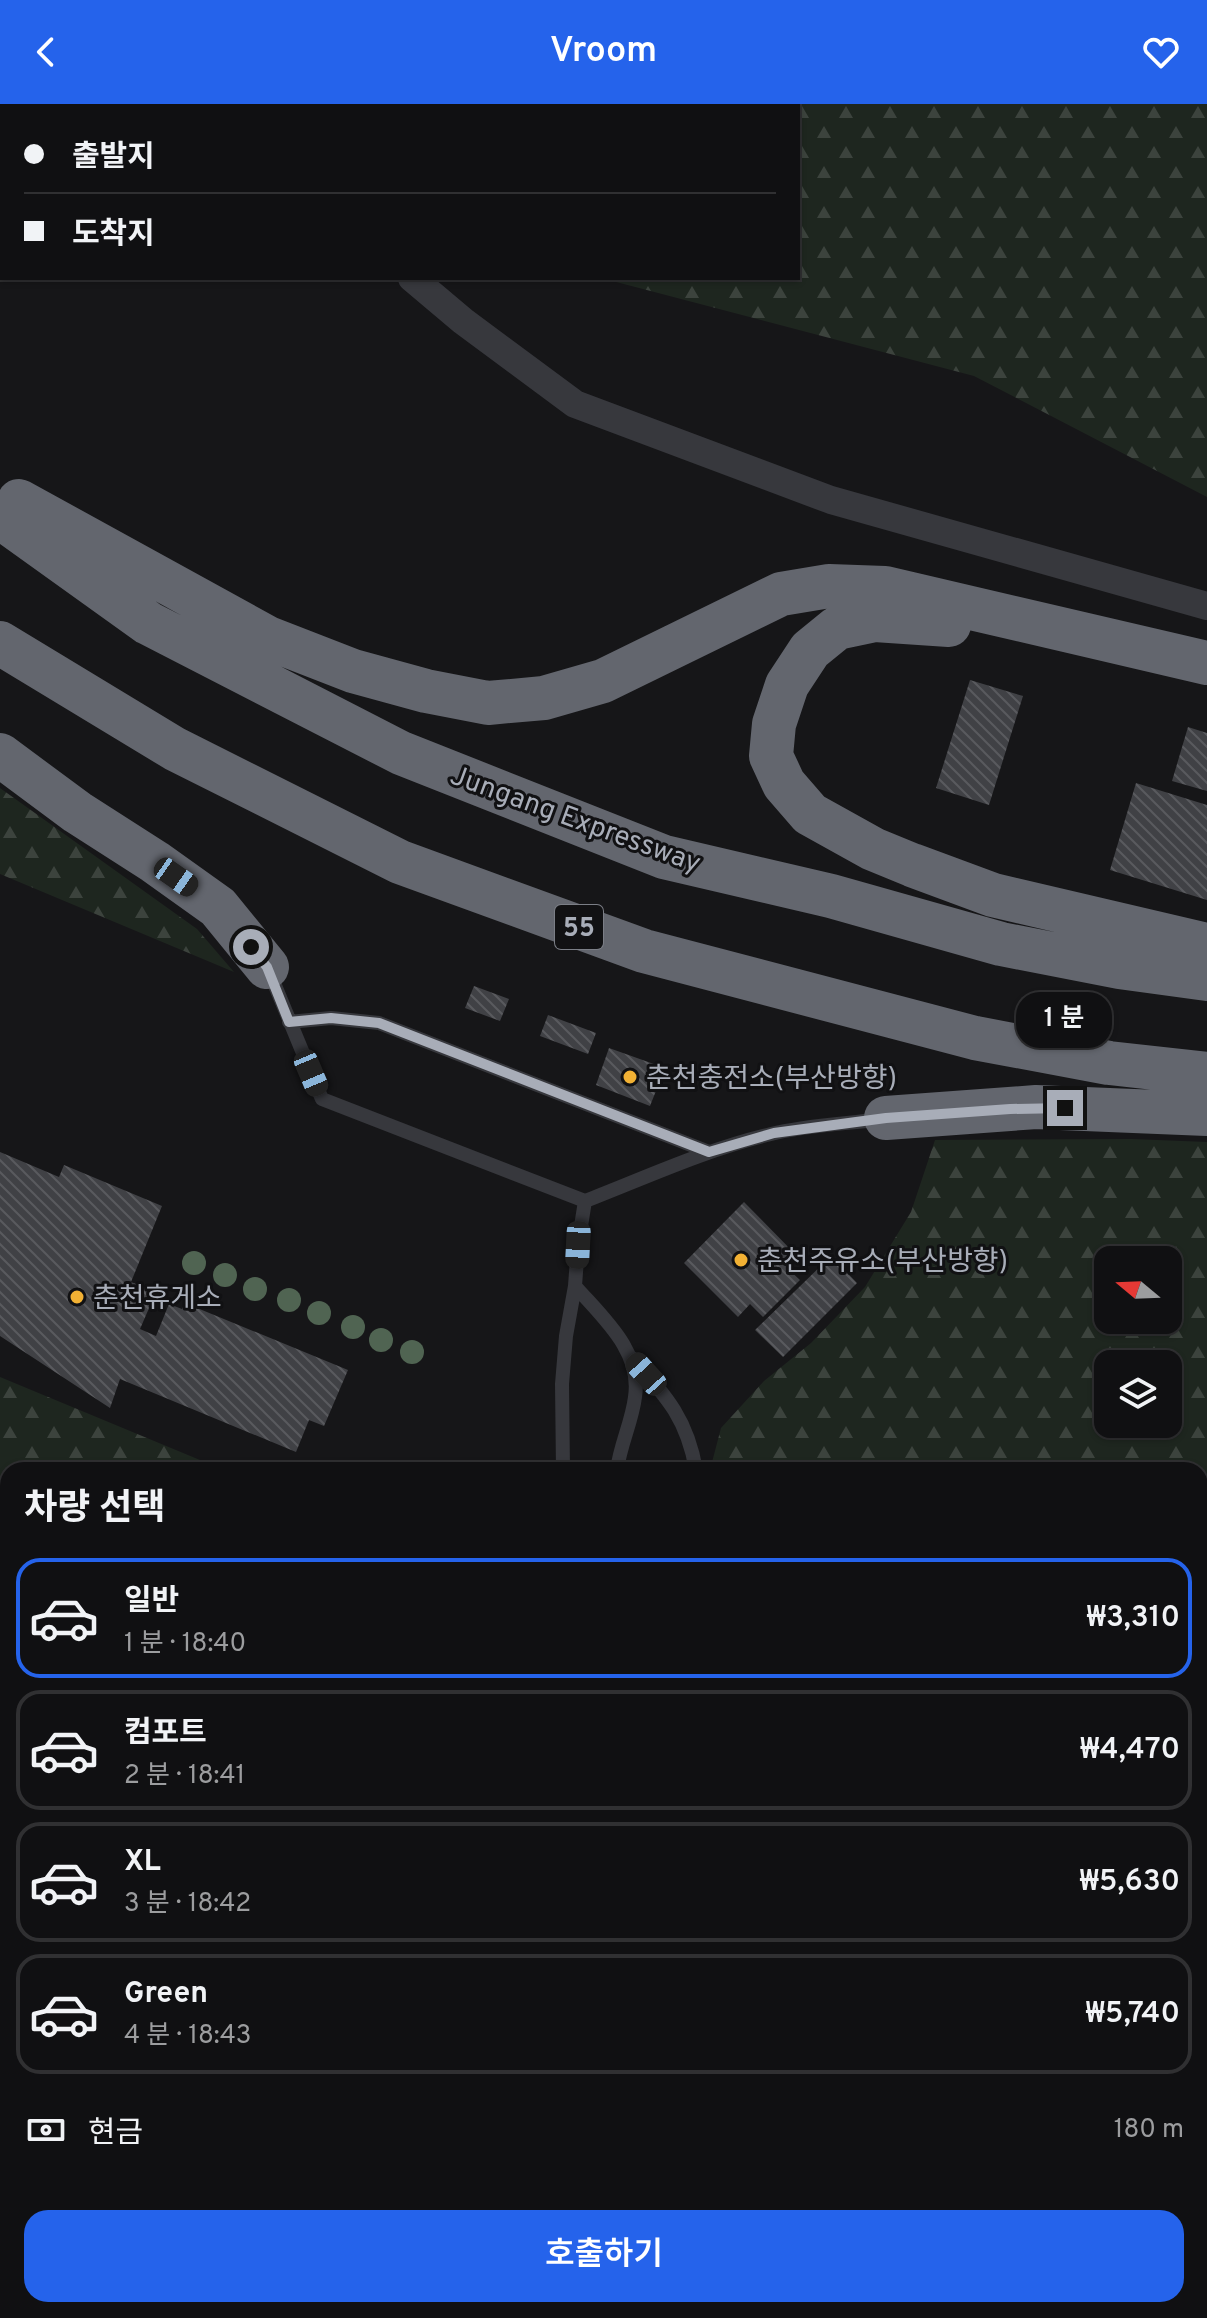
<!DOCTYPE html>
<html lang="ko">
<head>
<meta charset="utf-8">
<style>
  :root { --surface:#101012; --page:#1e1e20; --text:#f1f3f6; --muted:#9c9d9f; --line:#303032; --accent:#2563eb }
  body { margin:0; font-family:Overpass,"Noto Sans KR",sans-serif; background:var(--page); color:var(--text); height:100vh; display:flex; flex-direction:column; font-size:30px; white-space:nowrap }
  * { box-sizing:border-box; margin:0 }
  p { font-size:26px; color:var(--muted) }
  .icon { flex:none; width:44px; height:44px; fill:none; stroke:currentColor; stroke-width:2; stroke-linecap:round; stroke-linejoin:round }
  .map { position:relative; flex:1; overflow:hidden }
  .panel { position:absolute; left:0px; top:1358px; width:1208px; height:856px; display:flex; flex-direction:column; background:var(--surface); border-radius:24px 24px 0 0; box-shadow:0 2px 6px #0004,0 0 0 2px var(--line) }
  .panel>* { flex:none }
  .banner { position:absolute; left:0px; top:0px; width:800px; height:176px; box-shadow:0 2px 6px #0004,0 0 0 2px var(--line); display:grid; align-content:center; height:176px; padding:0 24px; background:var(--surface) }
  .needle { width:52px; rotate:289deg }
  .buttons { position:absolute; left:1094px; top:1142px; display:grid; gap:16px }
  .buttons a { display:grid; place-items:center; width:88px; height:88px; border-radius:16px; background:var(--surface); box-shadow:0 2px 6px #0004,0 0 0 2px var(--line); font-size:40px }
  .end { position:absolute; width:36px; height:36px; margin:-18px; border:10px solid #a8adb8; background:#111; box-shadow:0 0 0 4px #111 }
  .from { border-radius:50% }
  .bubble { position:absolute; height:56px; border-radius:24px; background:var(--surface); box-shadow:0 2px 6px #0004,0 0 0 2px var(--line); font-size:26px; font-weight:600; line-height:56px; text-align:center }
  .car { position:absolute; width:24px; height:48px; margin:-24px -12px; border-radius:10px; box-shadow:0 0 6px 2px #0007; background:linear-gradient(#222 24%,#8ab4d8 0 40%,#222 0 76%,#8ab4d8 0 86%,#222 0) }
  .banner b { display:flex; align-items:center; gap:28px; height:76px; font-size:30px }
  .banner b+b { border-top:2px solid var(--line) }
  .banner i { width:20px; height:20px; background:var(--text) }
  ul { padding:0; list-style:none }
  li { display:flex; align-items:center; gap:24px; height:120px; margin:0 16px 12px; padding:0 8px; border:4px solid var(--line); border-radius:24px }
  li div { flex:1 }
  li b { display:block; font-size:30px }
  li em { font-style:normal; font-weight:600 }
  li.current { border-color:var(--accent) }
  li>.icon { width:72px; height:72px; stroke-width:1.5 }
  h2 { padding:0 24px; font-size:36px; line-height:96px }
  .pay { display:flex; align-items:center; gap:20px; height:88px; padding:0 24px; font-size:30px }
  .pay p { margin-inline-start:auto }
  .action { display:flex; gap:16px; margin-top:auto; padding:16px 24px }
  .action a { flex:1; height:92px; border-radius:24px; background:var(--accent); color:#fff; font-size:32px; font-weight:600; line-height:92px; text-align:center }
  header { display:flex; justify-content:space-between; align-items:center; height:104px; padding:0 24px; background:var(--accent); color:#fff; font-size:36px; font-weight:600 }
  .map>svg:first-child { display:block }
</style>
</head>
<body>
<header><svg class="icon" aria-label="back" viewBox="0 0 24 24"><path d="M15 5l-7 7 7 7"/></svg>Vroom<svg class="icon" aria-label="heart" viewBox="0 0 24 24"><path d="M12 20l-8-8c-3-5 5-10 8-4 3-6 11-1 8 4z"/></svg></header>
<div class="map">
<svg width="1207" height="2214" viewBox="0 0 1207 2214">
  <defs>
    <pattern id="forest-firs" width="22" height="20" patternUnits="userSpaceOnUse" patternTransform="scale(2)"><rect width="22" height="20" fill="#1e261f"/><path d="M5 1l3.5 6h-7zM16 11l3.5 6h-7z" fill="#3c433d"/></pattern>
    <pattern id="building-back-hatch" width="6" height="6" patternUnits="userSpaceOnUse" patternTransform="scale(2)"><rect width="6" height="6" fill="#404145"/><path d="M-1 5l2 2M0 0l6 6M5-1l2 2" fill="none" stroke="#595a5e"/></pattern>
  </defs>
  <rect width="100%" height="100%" fill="#161618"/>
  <path fill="url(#forest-firs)" fill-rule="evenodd" d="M 377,0 L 1207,0 L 1207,393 L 974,272 L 601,174 L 798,174 L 798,2 Z
    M 0,684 L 197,825 L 234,868 L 0,770 Z
    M 1131,1035 L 1207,1038 L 1207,1537 L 1200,1539 L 1200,1366 L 710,1366 L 721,1324 L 764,1277 L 811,1239 L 865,1183 L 911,1108 L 935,1036 ZM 1108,1156 L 1168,1156 L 1168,1216 L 1108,1216 ZM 1108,1260 L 1168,1260 L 1168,1320 L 1108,1320 Z
    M 0,1273 L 224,1366 L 8,1366 L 8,2206 L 677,2206 L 668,2214 L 0,2214 Z
    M 1207,1588 L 1207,1767 L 1200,1775 L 1200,1591 Z"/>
  <path fill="url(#building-back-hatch)" d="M 970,576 L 1023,592 L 989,701 L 936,684 Z
    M 1188,623 L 1207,629 L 1207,687 L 1172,677 Z
    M 1136,679 L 1207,701 L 1207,796 L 1110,766 Z
    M 474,882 L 509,895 L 500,917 L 465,904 Z
    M 548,911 L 596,929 L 588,950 L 540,932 Z
    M 609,944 L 665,964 L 650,1002 L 596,981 Z
    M 0,1048 L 59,1073 L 64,1061 L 162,1102 L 131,1178 L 156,1188 L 140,1225 L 156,1232 L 169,1200 L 182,1205 L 185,1199 L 348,1266 L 324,1322 L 309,1316 L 296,1348 L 120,1275 L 110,1304 L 0,1232 Z
    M 744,1098 L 798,1153 L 787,1164 L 800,1176 L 763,1213 L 750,1200 L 738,1213 L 684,1159 Z
    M 831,1152 L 857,1179 L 783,1253 L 755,1226 Z"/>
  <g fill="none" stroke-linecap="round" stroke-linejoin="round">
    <path stroke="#37383d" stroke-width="14" d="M 269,867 L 322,995 L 585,1097 C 647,1073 707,1045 771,1030 C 807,1021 845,1020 882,1015
      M 289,918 L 331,914 L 379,919 L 709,1048
      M 575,1182 C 603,1214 642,1247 635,1293 C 632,1318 620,1341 617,1366
      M 632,1254 C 666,1292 687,1314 696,1366
      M 563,1366 L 562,1280 L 566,1232 L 575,1182 L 578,1141 L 585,1097"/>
    <path stroke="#37383d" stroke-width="28" d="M 296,0 L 297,2
      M 412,174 L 463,217 L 575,300 L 831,396 L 1207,502"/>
    <path stroke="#53555c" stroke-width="44" d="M 1200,1822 L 1207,1815
      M 824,2214 L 832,2206"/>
    <path stroke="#63666e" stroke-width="44" d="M 19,397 L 268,534 L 353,567 L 426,587 L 488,599 L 544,594 L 603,577 L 781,490 L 829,482 L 885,484 L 1207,559
      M 0,413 L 148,519 L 401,649 L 664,753 L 831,792 L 1001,840 L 1119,863 L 1207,875
      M 949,521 L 875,516 L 837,524 L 810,546 L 787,581 L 774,620 L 771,652 L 784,680 L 810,710 L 873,745 L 912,761 L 993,791 L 1207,841
      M 0,539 L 175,645 L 400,758 L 644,847 L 975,934 L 1109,959 L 1207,970
      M 0,651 L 77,708 L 155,758 L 218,803 L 267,863
      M 886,1014 L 1036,1003 L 1207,1010
      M 1200,1557 L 1207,1554"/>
  </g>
  <g fill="#506452">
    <circle cx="194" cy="1159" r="12"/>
    <circle cx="225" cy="1171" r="12"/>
    <circle cx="255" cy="1185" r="12"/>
    <circle cx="289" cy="1196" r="12"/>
    <circle cx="319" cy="1209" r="12"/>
    <circle cx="353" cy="1223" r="12"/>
    <circle cx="381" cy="1236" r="12"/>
    <circle cx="412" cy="1248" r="12"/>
  </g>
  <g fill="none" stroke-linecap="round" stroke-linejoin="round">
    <path stroke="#a8adb8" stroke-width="10" d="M 251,843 L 267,863 L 289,918 L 331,914 L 379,919 L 709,1048 L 774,1029 L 886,1014 L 1010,1005 L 1065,1004"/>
  </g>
  <g fill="#f2b134" stroke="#111113" stroke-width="3">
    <circle cx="630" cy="973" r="8"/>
    <circle cx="741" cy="1156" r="8"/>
    <circle cx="77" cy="1193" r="8"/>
  </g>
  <g text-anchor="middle" stroke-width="6" stroke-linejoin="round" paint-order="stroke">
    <rect fill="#111113" stroke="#7b7e86" stroke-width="2" x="555" y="801" width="48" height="44" rx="6"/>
    <g font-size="26" font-weight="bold" fill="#a8adb8">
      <text x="579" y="832">55</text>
    </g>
    <g font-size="28" fill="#a8adb8" stroke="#111113">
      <text transform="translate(576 714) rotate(20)" y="10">Jungang Expressway</text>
    </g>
    <g font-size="28" fill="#a8adb8" stroke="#111113" text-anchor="start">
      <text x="646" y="983">춘천충전소(부산방향)</text>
      <text x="757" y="1166">춘천주유소(부산방향)</text>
      <text x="93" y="1203">춘천휴게소</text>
    </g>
  </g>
</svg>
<div class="buttons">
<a><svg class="needle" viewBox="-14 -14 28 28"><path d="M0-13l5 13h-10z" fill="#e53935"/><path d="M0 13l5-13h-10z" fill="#9c9d9f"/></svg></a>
<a><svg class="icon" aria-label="layers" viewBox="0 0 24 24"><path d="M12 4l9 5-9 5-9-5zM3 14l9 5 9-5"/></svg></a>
</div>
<i class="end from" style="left:251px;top:843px"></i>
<i class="end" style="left:1065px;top:1004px"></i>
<div class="bubble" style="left:1016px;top:888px;width:96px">1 분</div>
<i class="car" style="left:176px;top:773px;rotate:125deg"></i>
<i class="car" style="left:311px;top:969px;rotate:157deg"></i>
<i class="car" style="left:578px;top:1141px;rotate:183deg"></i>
<i class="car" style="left:646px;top:1270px;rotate:318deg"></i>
<div class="banner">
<b><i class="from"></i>출발지</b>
<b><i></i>도착지</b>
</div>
<section class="panel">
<h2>차량 선택</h2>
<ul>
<li class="current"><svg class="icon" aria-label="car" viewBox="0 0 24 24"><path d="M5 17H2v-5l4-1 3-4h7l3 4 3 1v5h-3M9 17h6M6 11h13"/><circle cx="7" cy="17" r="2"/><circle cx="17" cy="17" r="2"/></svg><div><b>일반</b><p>1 분 · 18:40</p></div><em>₩3,310</em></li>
<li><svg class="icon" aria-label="car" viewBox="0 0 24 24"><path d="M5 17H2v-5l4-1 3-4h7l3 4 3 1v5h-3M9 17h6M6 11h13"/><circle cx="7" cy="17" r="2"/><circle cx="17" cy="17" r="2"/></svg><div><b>컴포트</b><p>2 분 · 18:41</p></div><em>₩4,470</em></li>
<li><svg class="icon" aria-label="car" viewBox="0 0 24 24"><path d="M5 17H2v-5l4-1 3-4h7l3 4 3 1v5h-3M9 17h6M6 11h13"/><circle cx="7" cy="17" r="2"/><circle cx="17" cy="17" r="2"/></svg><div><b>XL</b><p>3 분 · 18:42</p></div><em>₩5,630</em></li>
<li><svg class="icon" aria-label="car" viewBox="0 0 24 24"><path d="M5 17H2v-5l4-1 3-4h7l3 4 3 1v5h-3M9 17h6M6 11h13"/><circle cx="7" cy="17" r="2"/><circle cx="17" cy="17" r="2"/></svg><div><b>Green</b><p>4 분 · 18:43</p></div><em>₩5,740</em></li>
</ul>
<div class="pay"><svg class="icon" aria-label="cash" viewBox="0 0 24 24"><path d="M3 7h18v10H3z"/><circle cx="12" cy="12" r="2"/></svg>현금<p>180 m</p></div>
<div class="action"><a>호출하기</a></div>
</section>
</div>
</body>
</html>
